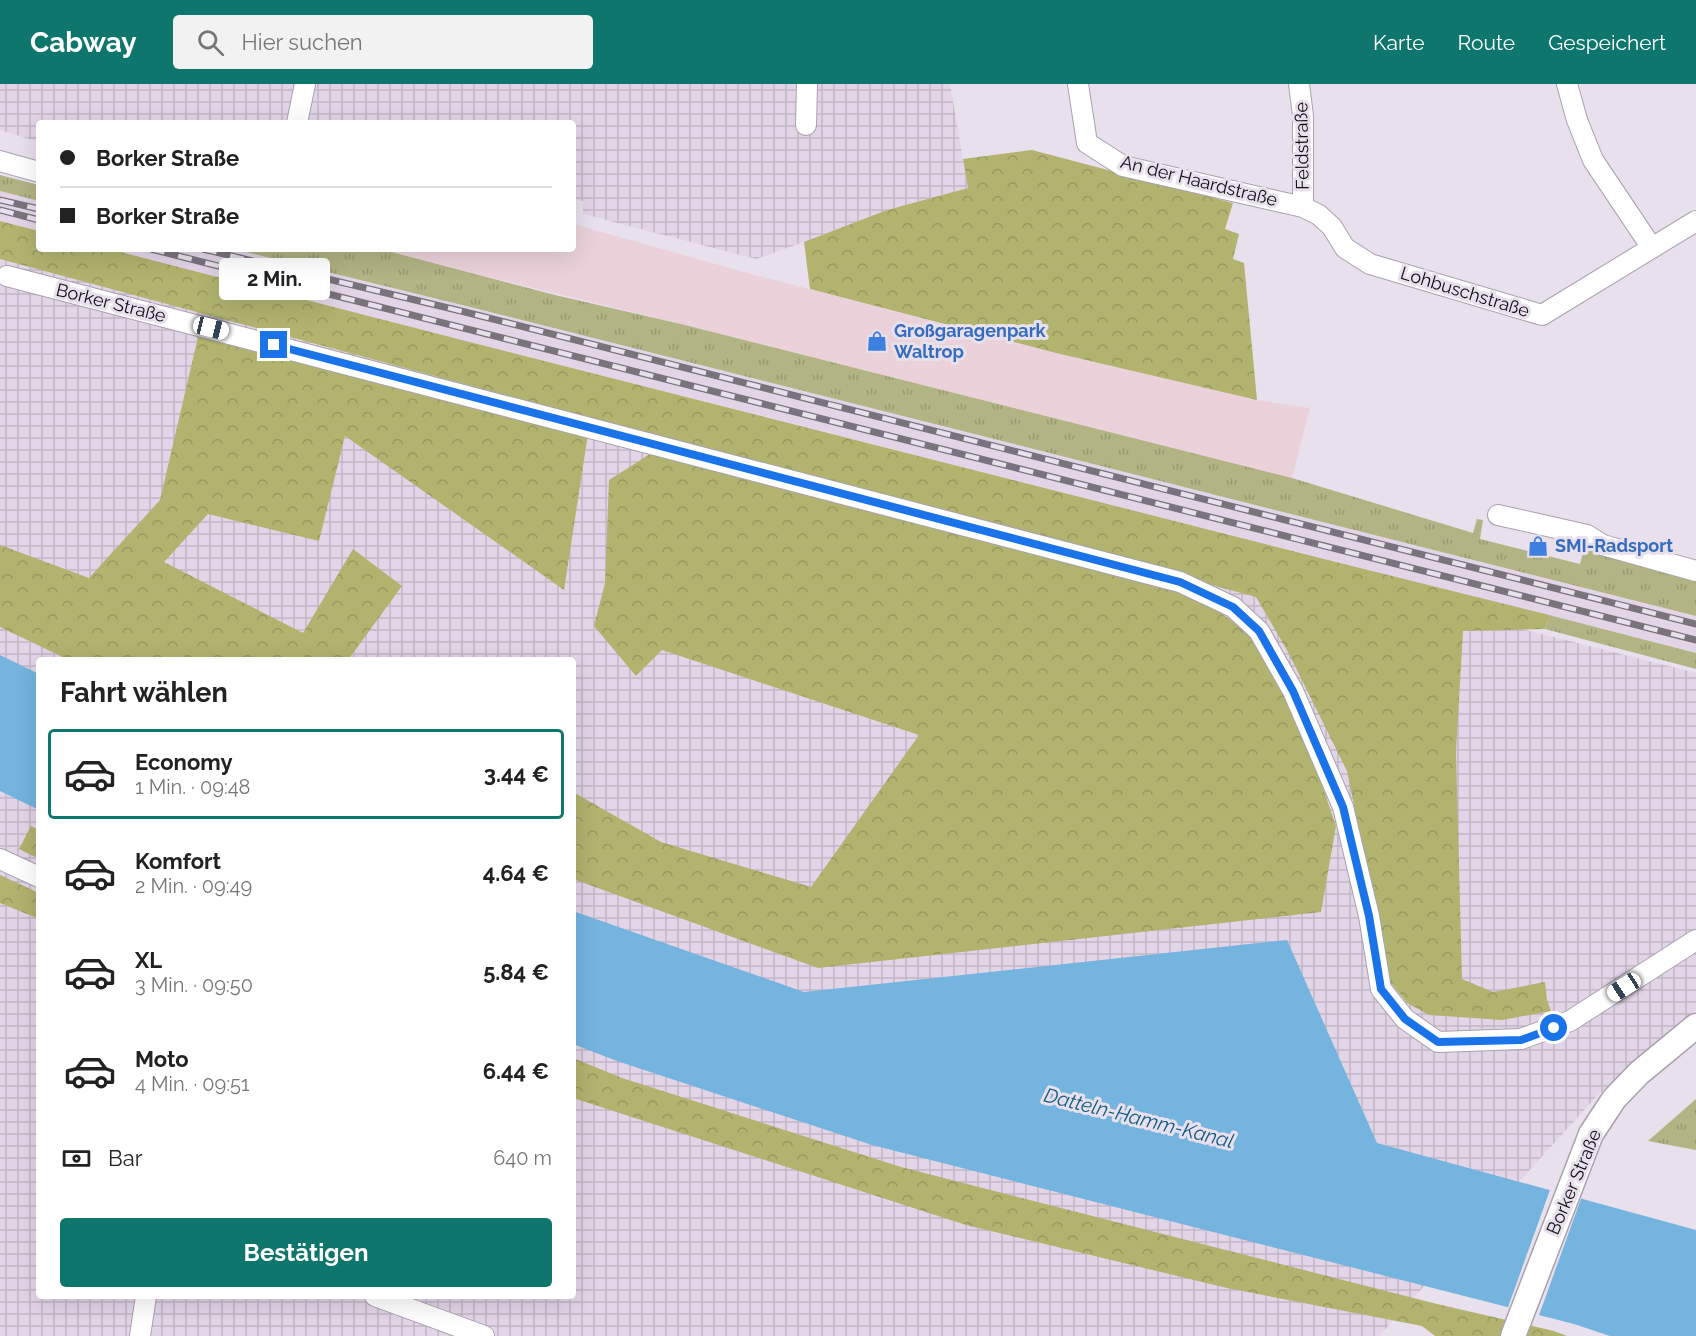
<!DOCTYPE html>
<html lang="de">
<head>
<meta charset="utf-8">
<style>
  :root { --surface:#fff; --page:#f2f2f2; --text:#222; --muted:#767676; --line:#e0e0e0; --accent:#0f766e }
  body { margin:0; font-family:Raleway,sans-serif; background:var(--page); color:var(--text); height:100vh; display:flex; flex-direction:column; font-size:22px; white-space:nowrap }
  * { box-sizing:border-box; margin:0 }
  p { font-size:20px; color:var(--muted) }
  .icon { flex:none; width:33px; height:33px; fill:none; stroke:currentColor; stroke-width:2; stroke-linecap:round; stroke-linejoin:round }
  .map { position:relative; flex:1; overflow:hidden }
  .drawer { position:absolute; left:36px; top:573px; width:540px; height:642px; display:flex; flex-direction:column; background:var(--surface); border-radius:6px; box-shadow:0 6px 24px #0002 }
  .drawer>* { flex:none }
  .hud { position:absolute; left:36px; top:36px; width:540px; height:132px; border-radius:6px; box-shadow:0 6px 24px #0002; display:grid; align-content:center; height:132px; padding:0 24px; background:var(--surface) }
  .end { position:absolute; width:27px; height:27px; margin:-14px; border:8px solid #1a73e8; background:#fff; box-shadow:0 0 0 3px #fff }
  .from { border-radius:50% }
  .bubble { position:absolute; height:42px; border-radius:6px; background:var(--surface); box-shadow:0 6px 24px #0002; font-size:20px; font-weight:700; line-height:42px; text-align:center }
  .car { position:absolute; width:18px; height:36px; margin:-18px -9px; border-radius:8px; box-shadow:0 0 4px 2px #0007; background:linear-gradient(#fff 24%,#345 0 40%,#fff 0 76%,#345 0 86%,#fff 0) }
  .hud b { display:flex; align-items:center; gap:21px; height:57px; font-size:22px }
  .hud b+b { border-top:2px solid var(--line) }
  .hud i { width:15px; height:15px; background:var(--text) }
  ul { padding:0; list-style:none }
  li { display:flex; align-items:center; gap:18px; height:90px; margin:0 12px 9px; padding:0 12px; border:3px solid transparent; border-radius:6px }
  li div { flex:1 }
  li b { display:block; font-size:22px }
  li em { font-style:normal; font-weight:700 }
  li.selected { border-color:var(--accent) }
  li>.icon { width:54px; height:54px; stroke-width:1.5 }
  h2 { padding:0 24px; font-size:27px; line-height:72px }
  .pay { display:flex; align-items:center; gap:15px; height:66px; padding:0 24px; font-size:22px }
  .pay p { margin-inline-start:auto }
  .action { display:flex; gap:12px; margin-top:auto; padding:12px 24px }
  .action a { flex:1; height:69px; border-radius:6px; background:var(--accent); color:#fff; font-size:24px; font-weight:700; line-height:69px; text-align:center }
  header { display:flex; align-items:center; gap:36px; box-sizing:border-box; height:84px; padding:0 30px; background:var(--accent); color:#fff }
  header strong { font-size:28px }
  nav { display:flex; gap:33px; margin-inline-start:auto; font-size:21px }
  .search { width:420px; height:54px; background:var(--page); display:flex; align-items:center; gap:15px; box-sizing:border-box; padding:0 21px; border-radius:6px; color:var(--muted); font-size:22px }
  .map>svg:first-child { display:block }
</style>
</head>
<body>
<header>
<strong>Cabway</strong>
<div class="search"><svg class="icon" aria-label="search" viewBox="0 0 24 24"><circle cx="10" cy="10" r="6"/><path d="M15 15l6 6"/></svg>Hier suchen</div>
<nav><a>Karte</a><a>Route</a><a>Gespeichert</a></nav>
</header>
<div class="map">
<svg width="1696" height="1252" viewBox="0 0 1696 1252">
  <defs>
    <pattern id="industrial-grid" width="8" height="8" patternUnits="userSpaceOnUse" patternTransform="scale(1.5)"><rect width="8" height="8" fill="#e3d5e8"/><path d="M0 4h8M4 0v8" fill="none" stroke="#c2b6c6"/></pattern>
    <pattern id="grass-tufts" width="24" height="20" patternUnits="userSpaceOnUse" patternTransform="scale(1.5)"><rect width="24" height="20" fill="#b2b484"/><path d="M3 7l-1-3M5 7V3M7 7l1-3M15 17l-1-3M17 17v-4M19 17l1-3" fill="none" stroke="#989a71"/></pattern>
    <pattern id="forest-crowns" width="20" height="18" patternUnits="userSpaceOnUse" patternTransform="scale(1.5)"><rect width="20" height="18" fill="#b1b36f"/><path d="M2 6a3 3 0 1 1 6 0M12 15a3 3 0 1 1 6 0" fill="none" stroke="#97995f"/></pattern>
  </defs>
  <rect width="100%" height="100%" fill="#e8e0ec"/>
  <path fill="#ebd2da" d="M 573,140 L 755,191 L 1056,269 L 1257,316 L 1310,324 L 1292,394 L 685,241 L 407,173 L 380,165 L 573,165 Z"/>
  <path fill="url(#industrial-grid)" fill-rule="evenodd" d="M 0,0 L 950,0 L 968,104 L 887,126 L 804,158 L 756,175 L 583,130 L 583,117 L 573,115 L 573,39 L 39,39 L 39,58 L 0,46 Z
    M 0,160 L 1696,589 L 1696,926 L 1596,1013 L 1379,1252 L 0,1252 ZM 39,576 L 573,576 L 573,1212 L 39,1212 Z"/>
  <path fill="#e3d5e8" d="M 0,107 L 39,117 L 39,147 L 0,137 Z
    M 109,165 L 234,165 L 466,222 L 1696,532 L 1696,569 L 458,255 Z"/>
  <path fill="url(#grass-tufts)" d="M 0,91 L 39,101 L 39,117 L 0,107 Z
    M 234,165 L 380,165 L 555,211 L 685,241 L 1292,394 L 1473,449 L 1477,435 L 1483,436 L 1480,455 L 1580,480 L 1586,458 L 1696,493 L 1696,532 L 466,222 Z
    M 1549,531 L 1696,569 L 1696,585 L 1545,545 Z
    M 1696,1015 L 1696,1066 L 1648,1057 Z"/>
  <path fill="url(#forest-crowns)" d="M 1032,66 L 1233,119 L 1225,145 L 1239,150 L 1233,175 L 1244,179 L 1257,316 L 1056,269 L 810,205 L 804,158 L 887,126 L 968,104 L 963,75 Z
    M 0,137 L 39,147 L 39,165 L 109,165 L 458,255 L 1340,479 L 1549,531 L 1545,545 L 1463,547 L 1456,668 L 1462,895 L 1493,908 L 1545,898 L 1547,916 L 1551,927 L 1502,936 L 1429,931 L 1407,919 L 1390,898 L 1347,687 L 1288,568 L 1256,513 L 0,175 Z
    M 198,253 L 251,264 L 588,350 L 564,506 L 345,352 L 319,457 L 208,430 L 164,478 L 303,549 L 353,465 L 402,502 L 348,576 L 69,576 L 0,543 L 0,461 L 89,494 L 160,416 Z
    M 653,368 L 1198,513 L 1253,552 L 1303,645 L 1336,742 L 1321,828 L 818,884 L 573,795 L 573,708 L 661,758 L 811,803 L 919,651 L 662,566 L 636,592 L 594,542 L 605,499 L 609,396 Z
    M 31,742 L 39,746 L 39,775 L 19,765 Z
    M 0,791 L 39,809 L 39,835 L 0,819 Z
    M 573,974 L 622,994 L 901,1083 L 1437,1220 L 1554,1247 L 1567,1252 L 1435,1252 L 1422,1242 L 1227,1204 L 966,1141 L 573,1014 Z"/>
  <path fill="#74b4df" d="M 0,571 L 39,590 L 39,726 L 0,707 Z
    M 573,827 L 804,908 L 1287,856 L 1377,1059 L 1696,1146 L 1696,1252 L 1610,1252 L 1574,1240 L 872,1061 L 617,977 L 573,960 Z"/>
  <path fill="#e8e0ec" d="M 1551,1103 L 1582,1112 L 1538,1234 L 1507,1226 Z"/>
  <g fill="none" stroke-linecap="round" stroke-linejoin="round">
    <g stroke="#a9a1ad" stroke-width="22">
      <path id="minor" d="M 1078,0 L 1087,59 L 1123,82 L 1303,123 L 1319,131 L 1332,143 L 1345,164 L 1370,180 L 1542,231 L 1696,137
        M 1299,0 L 1303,32 L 1303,123
        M 1567,0 L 1577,36 L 1593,76 L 1652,164
        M 297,39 L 305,0
        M 806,41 L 807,0
        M 0,77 L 39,88
        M 7,192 L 1180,498 L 1233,523 L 1259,547 L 1293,607 L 1343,723 L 1369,832 L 1381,905 L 1405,935 L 1438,958 L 1521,955 L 1570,937 L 1696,856
        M 1498,431 L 1587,451 L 1603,461 L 1696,487
        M 0,775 L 39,793
        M 375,1212 L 484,1252
        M 140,1252 L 146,1212"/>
    </g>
    <g stroke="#a9a1ad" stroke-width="27">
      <path id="tertiary" d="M 1513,1252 L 1591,1050 L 1614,1015 L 1639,989 L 1696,942"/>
    </g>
    <use href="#minor" stroke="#fff" stroke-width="20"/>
    <use href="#tertiary" stroke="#fff" stroke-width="24"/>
    <g stroke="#79747c" stroke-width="7">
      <path id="rail" d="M 0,116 L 39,125
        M 0,126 L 39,136
        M 151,165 L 1696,556
        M 203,165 L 465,228 L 1696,540"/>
    </g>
    <use href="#rail" stroke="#e8e0ec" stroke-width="4.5" stroke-dasharray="14" stroke-linecap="butt"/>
  </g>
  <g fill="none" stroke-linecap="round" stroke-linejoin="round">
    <path stroke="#1a73e8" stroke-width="8" d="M 274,261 L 1180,498 L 1233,523 L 1259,547 L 1293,607 L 1343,723 L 1369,832 L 1381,905 L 1405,935 L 1438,958 L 1521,956 L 1554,944"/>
  </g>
  <defs>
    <g id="shop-bare" transform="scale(1.62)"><path d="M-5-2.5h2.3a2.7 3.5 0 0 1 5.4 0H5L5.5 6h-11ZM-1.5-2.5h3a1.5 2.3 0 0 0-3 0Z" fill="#3f7fe0" stroke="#e8e0ec" stroke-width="2.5" paint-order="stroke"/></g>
  </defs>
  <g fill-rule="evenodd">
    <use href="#shop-bare" x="877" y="257"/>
    <use href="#shop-bare" x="1538" y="462"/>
  </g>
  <g text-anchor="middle" stroke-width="6" stroke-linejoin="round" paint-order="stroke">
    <g font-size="18" fill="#100e12" stroke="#e8e0ec">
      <text transform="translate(1302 62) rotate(-91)" y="6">Feldstraße</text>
      <text transform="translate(1199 97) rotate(14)" y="6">An der Haardstraße</text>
      <text transform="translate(1465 208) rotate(17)" y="6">Lohbuschstraße</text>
      <text transform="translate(111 219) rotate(14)" y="6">Borker Straße</text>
      <text transform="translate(1574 1098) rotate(-67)" y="6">Borker Straße</text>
    </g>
    <g font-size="18" font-weight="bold" fill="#366cbe" stroke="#e8e0ec" text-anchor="start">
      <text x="894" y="253">Großgaragenpark<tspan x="894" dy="21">Waltrop</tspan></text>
      <text x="1555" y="468">SMI-Radsport</text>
    </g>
    <g font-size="20" font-style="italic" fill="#0f5c85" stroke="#e8e0ec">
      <text transform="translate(1139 1034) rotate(14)" y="7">Datteln-Hamm-Kanal</text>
    </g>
  </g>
</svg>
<i class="end from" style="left:1554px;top:944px"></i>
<i class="end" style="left:274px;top:261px"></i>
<div class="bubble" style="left:219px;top:174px;width:111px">2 Min.</div>
<i class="car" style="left:211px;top:244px;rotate:104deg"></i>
<i class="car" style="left:1624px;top:903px;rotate:237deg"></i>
<div class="hud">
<b><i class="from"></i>Borker Straße</b>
<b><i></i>Borker Straße</b>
</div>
<section class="drawer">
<h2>Fahrt wählen</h2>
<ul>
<li class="selected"><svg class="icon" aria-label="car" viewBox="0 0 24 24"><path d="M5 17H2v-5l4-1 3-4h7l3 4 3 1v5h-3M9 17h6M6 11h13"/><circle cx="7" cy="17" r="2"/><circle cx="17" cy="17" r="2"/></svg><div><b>Economy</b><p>1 Min. · 09:48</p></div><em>3.44 €</em></li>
<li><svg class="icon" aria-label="car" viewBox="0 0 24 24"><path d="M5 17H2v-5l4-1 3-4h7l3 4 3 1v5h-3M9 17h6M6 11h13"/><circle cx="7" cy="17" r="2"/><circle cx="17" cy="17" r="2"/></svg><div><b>Komfort</b><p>2 Min. · 09:49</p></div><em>4.64 €</em></li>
<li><svg class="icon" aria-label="car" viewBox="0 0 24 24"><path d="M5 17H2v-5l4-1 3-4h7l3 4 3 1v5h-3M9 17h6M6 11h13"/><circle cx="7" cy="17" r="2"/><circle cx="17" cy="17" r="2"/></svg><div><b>XL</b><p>3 Min. · 09:50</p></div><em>5.84 €</em></li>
<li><svg class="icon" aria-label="car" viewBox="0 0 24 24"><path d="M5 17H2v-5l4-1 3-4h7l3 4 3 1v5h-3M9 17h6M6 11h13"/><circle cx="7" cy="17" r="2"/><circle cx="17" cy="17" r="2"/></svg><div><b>Moto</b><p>4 Min. · 09:51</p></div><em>6.44 €</em></li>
</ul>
<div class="pay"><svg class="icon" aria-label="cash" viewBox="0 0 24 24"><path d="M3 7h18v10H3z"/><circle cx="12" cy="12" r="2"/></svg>Bar<p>640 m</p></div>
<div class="action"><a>Bestätigen</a></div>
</section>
</div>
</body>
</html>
